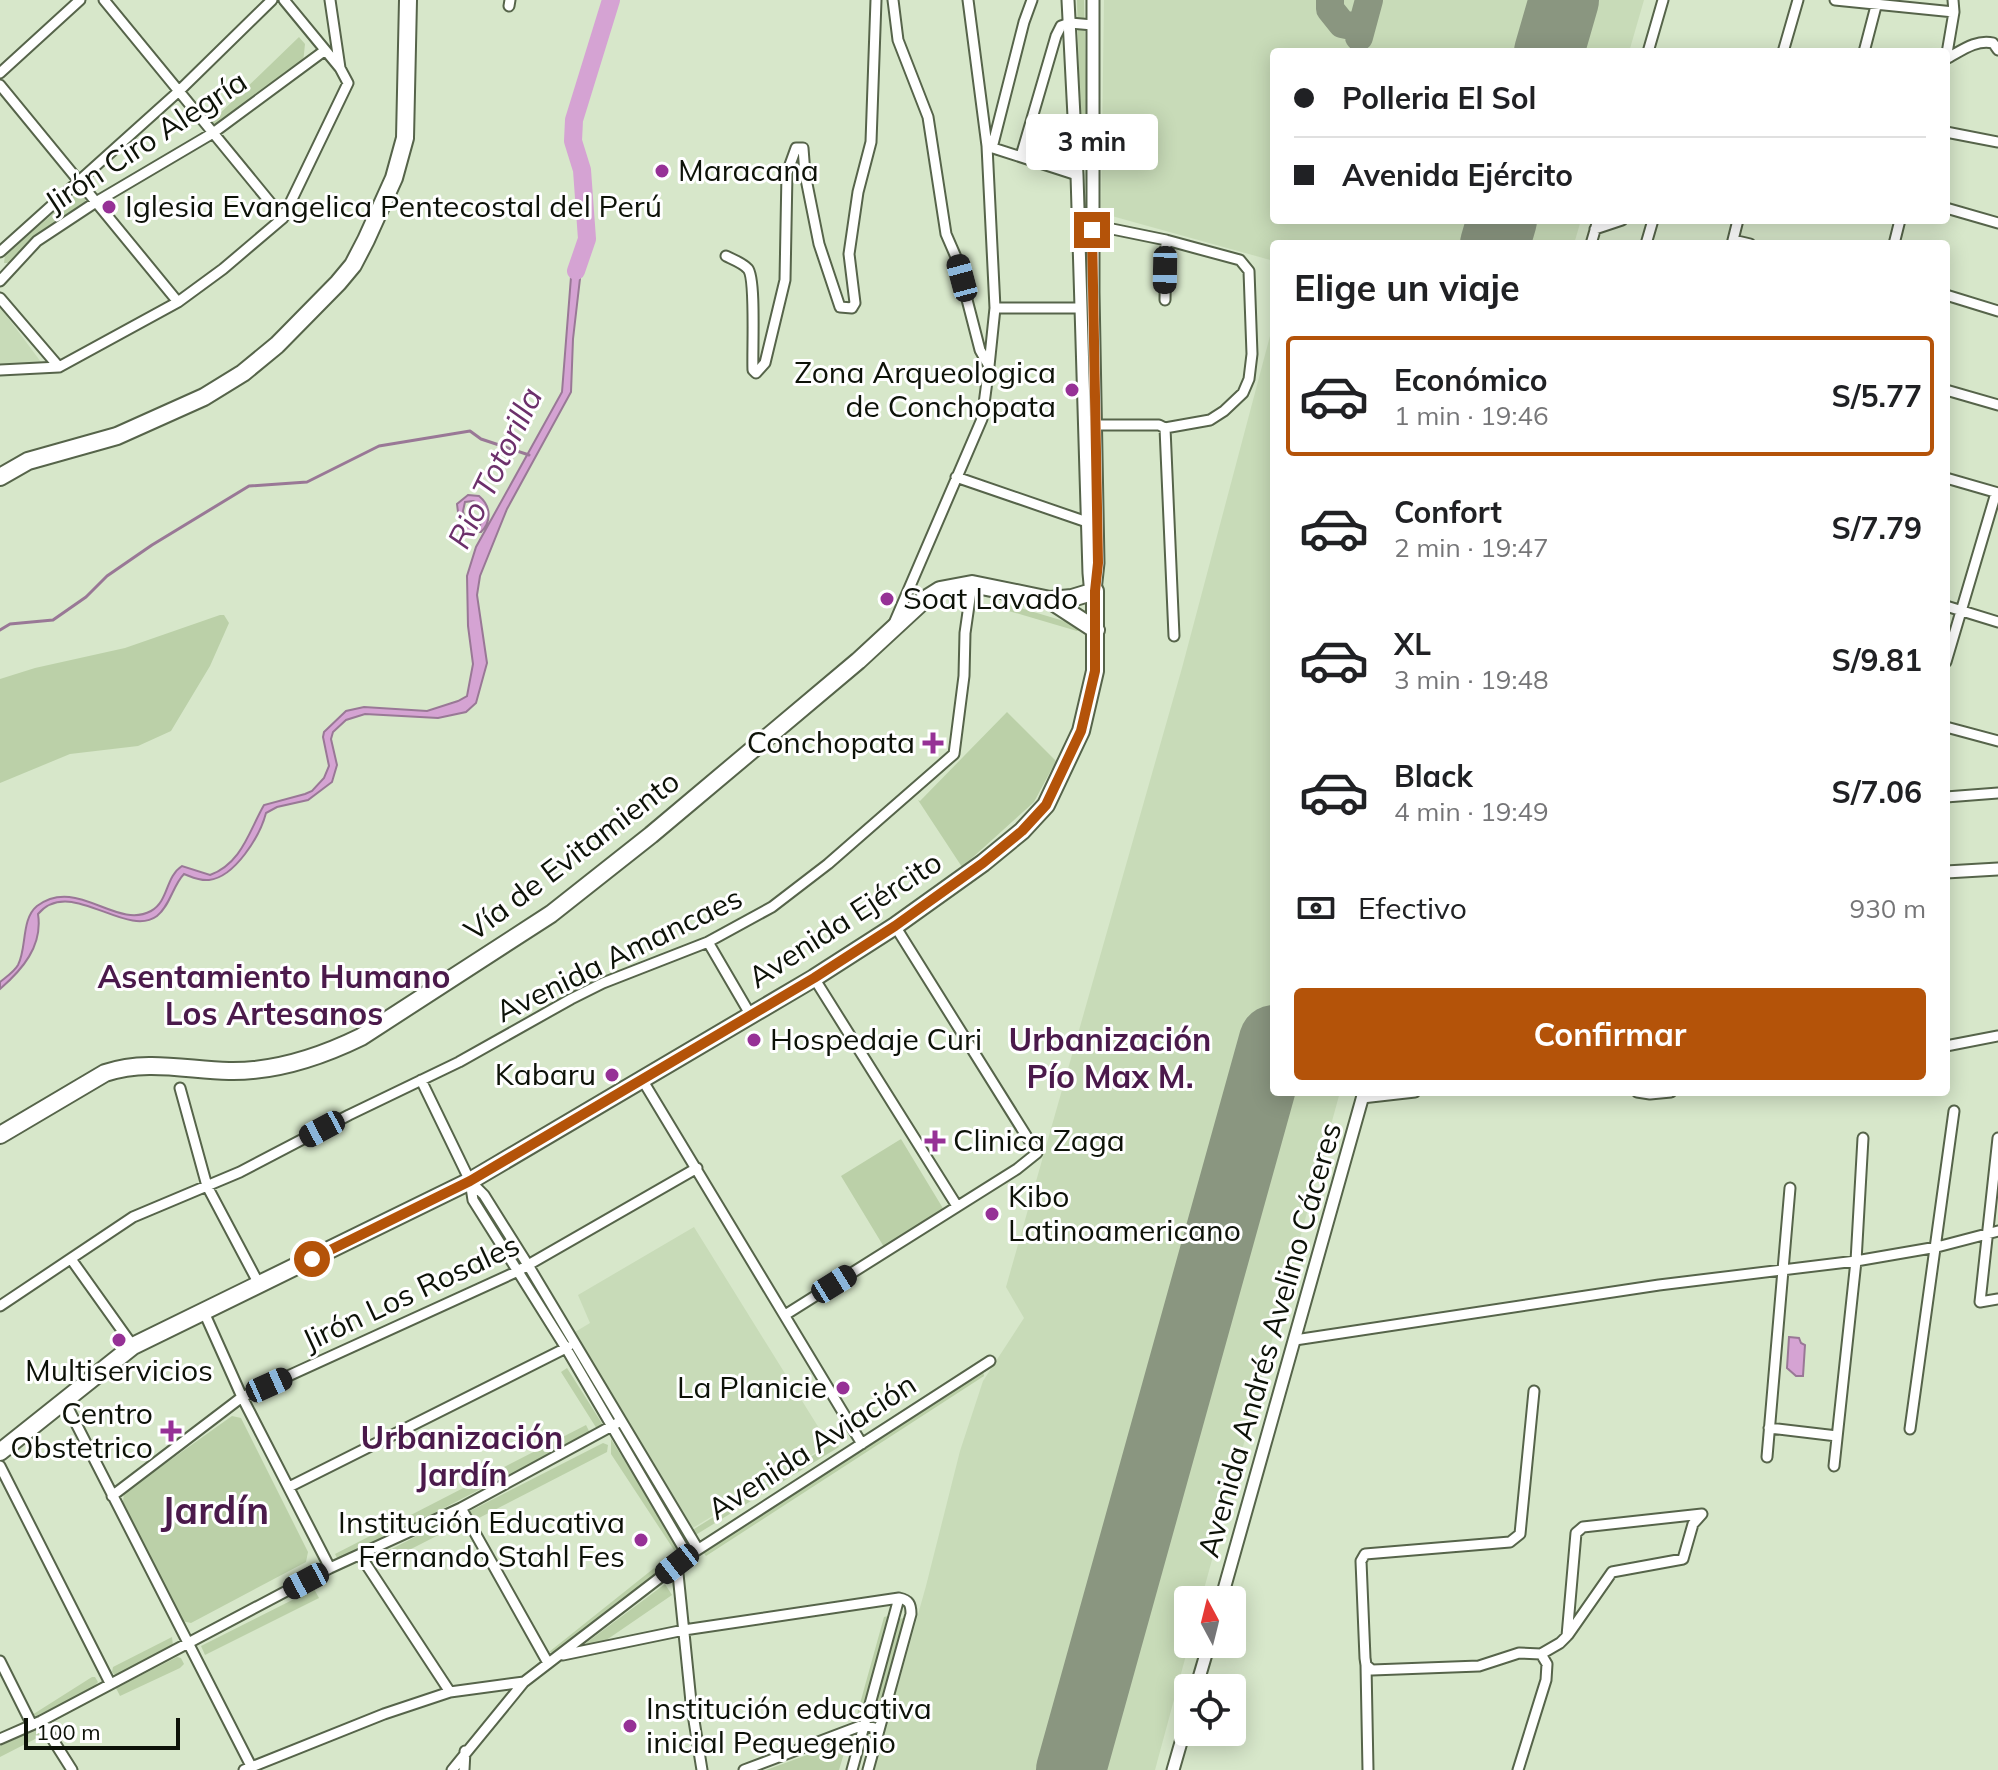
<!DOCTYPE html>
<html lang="es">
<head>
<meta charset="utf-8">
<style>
  :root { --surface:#fff; --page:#f6f6f6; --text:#202124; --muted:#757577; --line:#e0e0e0; --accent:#b45309 }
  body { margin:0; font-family:Mulish,sans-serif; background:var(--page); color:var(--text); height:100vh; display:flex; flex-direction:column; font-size:30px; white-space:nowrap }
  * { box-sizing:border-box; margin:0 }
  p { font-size:26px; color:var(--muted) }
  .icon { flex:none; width:44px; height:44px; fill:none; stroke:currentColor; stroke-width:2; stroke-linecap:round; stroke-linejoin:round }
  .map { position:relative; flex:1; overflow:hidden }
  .sheet { position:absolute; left:1270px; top:240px; width:680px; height:856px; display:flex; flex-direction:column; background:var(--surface); border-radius:8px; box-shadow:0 4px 20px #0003 }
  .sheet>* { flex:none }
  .banner { position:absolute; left:1270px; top:48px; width:680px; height:176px; border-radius:8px; box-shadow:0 4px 20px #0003; display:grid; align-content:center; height:176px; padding:0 24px; background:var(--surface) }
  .needle { width:52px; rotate:353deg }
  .fabs { position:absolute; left:1174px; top:1586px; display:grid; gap:16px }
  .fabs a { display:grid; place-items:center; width:72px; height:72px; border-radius:8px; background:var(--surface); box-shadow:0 4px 20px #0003; font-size:40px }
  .scale { position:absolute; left:24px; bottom:20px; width:156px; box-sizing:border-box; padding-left:8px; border:4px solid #0d1208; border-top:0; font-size:22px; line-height:28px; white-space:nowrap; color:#0d1208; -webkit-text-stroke:6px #fff; paint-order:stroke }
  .end { position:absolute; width:36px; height:36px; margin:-18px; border:10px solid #b45309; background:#fff; box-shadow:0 0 0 4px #fff }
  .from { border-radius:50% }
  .bubble { position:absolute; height:56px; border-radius:8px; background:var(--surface); box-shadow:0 4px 20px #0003; font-size:26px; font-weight:700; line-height:56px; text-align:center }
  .car { position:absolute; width:24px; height:48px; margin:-24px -12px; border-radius:10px; box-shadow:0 0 6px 2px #0007; background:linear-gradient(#222 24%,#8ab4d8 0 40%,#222 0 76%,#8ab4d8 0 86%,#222 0) }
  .banner b { display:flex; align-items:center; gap:28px; height:76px; font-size:30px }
  .banner b+b { border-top:2px solid var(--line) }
  .banner i { width:20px; height:20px; background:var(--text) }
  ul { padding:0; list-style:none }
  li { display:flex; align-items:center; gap:24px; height:120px; margin:0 16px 12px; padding:0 8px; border:4px solid transparent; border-radius:8px }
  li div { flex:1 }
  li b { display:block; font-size:30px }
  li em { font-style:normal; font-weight:700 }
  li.active { border-color:var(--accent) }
  li>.icon { width:72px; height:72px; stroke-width:1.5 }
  h2 { padding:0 24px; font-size:36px; line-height:96px }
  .pay { display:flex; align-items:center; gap:20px; height:88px; padding:0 24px; font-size:30px }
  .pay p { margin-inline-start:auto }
  .action { display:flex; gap:16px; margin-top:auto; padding:16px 24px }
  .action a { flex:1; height:92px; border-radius:8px; background:var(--accent); color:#fff; font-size:32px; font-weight:700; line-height:92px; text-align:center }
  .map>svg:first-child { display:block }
</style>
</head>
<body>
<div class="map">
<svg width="1998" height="1770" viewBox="0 0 1998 1770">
  <rect width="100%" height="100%" fill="#d7e7ca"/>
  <path fill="#c8dbb8" d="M 1104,0 L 1644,0 L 1629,52 L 1274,52 L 1274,220 L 1581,220 L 1574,244 L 1274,244 L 1274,261 L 1101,213 Z
    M 0,307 L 41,362 L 0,365 Z
    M 1274,321 L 1274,1092 L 1340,1092 L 1201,1600 L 1188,1600 L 1189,1644 L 1155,1770 L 874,1770 L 926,1586 L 960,1451 L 983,1381 L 1024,1318 L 1006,1287 L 1182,668 Z
    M 694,1227 L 827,1441 L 826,1446 L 693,1528 L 575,1332 L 590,1323 L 578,1295 Z"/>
  <path fill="#bbd0a8" d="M 1077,0 L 1084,0 L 1087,117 L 1083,120 L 1080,117 Z
    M 299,37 L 305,44 L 303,63 L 215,126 L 212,121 Z
    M 78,192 L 85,197 L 86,206 C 54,222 36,237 11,263 L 4,263 L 5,255 Z
    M 1003,603 L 1074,624 L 1083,628 L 1077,631 L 1002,609 Z
    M 220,615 L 224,615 L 229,623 L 210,666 L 171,731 L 138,746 L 70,754 L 0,783 L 0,679 L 35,668 L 125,648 Z
    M 1007,712 L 1056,761 L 1034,802 L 962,867 L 918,800 L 920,801 Z
    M 901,1139 L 944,1210 L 884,1247 L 841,1176 Z
    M 567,1368 L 603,1425 L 597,1429 L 561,1372 Z
    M 983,1370 L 984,1376 L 706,1556 L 702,1551 Z
    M 232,1416 L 241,1418 L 308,1552 L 306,1562 L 191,1623 L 182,1621 L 123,1502 L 124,1493 Z
    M 586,1425 L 590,1433 L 339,1562 L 335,1554 Z
    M 611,1439 L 677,1544 L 676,1553 L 611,1454 Z
    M 836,1441 L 839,1447 L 689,1539 L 686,1534 Z
    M 603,1443 L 608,1445 L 607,1452 L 475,1520 L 470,1511 Z
    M 452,1518 L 456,1526 L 376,1567 L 372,1559 Z
    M 663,1561 L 667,1568 L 554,1653 L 549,1652 Z
    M 665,1584 L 672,1595 L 602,1643 L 578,1649 Z
    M 314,1589 L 319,1598 L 205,1655 L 201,1646 Z
    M 888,1616 L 890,1617 L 863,1720 L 856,1718 L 884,1617 Z
    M 903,1618 L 906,1621 L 879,1719 L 871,1717 L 899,1619 Z
    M 172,1637 L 173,1646 L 115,1675 L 112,1672 L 113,1667 Z
    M 177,1657 L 181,1658 L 184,1664 L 180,1668 L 120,1696 L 116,1688 Z
    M 92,1677 L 95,1677 L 98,1682 L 92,1689 L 36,1716 L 32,1715 Z
    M 38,1729 L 41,1736 L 0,1757 L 0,1746 Z
    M 848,1740 L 839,1770 L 766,1770 Z"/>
  <path fill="#d5a3d3" stroke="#997896" stroke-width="2" fill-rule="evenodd" d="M 578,251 L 586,251 L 581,270 L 573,339 L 571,392 L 507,509 L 480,576 L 477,595 L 487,663 L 476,703 L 466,712 L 438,718 L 365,714 L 346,720 L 333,732 L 331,739 L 337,765 L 332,782 L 308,800 L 277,807 L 266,813 C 260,836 235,877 209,880 C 199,881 192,877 184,874 C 173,885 170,906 157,916 C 126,939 70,876 38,914 C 43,946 22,970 0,989 L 0,982 C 6,977 14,972 18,965 C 27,948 21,919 37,906 C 77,876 116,930 151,911 C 169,901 165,877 182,866 L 210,875 C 242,863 249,831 264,805 L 305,794 L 312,791 L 324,778 L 329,766 L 323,737 L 324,732 L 346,711 L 364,707 L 427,711 L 458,701 L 467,696 L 473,664 L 468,626 L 467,576 L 476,547 L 562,392 L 571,277 Z
    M 468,495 L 479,496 C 491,506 492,521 481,532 L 468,532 L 459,520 L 457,504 ZM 473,501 L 480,504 L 484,513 L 480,525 L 475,528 L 466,524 L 463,511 L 465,502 Z
    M 1789,1337 L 1799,1338 L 1801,1343 L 1805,1345 L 1803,1376 L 1796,1376 L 1787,1368 Z"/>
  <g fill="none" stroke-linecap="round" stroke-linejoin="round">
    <path stroke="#997896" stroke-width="3" d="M 0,630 L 10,624 L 53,620 L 86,597 L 107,576 L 152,545 L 249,486 L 307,482 L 379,446 L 470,431 L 481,439 L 529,455"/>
    <path stroke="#d5a3d3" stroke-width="18" d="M 576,271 L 587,239 L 582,170 L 573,141 L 574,120 L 611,0"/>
    <path stroke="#8a9680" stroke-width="28" d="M 1330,0 L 1330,9 L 1342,24 L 1361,28
      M 1359,37 L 1369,0"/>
    <path stroke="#8a9680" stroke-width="70" d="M 1549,52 L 1564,0
      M 1495,244 L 1502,220
      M 1071,1770 L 1274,1040"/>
    <g stroke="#56644a" stroke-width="13">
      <path id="minor" d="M 104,0 L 283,218
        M 330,0 L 340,68
        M 893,0 L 898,40 L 928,117 L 946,234 L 956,257 L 980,350 L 989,366 L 982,419 L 895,621
        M 968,0 L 987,146 L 995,308 L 989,366
        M 1835,0 L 1954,12
        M 509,6 L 510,0
        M 1648,52 L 1663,0
        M 1783,52 L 1798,0
        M 1864,52 L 1876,6
        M 1946,59 L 1954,12 L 1953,0
        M 1946,59 C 1961,51 1976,39 1993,43 L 1998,50
        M 0,73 L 80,0
        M 0,85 L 178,302
        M 1946,132 L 1998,142
        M 990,147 L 1077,175
        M 992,148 L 1024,22 L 1032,0
        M 1021,156 L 1056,36 L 1061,26 L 1070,23 L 1093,25
        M 1946,208 L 1998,223
        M 1078,222 L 1166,240 L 1240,260 L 1249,271 L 1252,354 L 1249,379 L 1243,393 L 1224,411 L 1210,420 L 1165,428
        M 1595,229 L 1622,220
        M 1733,240 L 1750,244
        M 1591,244 L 1598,220
        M 1646,244 L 1653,220
        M 1732,244 L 1738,220
        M 1894,244 L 1900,220
        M 0,252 L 179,91 L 272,0
        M 726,256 C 732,259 743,263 748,269 C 756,279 752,354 753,370 L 756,373 L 765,363 L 785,280 L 787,173 L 796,148 L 803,148 L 805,174 L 819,244 L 840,307 L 852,308 L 855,303 L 849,254 L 858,192 L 871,142 L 876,0
        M 0,281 L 37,241 L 96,202 L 213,133 L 324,51
        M 1946,295 L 1998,311
        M 0,298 L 59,367
        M 1165,300 L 1166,240
        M 995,308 L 1081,308
        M 0,370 L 59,367 L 178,302 L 223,269 L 283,218 L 348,83 L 340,68 L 284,0
        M 1946,390 L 1998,405
        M 1092,425 L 1159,425 L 1165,428 L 1174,636
        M 956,477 L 1087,522
        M 1946,478 L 1998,493
        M 1946,606 L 1998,622
        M 1946,662 L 1996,493
        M 1946,727 L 1998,741
        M 1946,797 L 1998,793
        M 708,942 L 750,1014
        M 814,978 L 957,1206
        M 1946,1046 L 1998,1036
        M 421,1080 L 470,1181 L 473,1200 L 566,1348 L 688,1556
        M 643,1081 L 862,1444
        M 180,1088 L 207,1186 L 260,1286
        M 1637,1092 L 1650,1094 L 1671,1092
        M 1362,1098 L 1415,1092
        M 1998,1138 L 1980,1302 L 1998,1299
        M 470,1181 L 484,1195 L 528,1265 L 698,1549
        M 71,1259 L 133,1346
        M 0,1306 L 133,1217 L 240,1172 L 349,1115 L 459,1062 L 571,999 L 603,983 L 708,942 L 772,907 L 828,864 L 954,754 L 964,676 L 965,633 L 972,584
        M 203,1310 L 242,1397 L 330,1568
        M 785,1315 L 1017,1169 L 1037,1153 L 895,926
        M 1295,1340 L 1659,1285 L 1856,1261 L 1937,1247 L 1998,1231
        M 64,1400 L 251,1766
        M 1769,1428 L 1837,1436
        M 1910,1429 L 1954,1111
        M 1767,1457 L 1790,1188
        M 0,1466 L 110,1683
        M 1834,1466 L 1856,1261 L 1863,1138
        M 289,1487 L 568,1347
        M 112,1496 L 242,1397 L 516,1272 L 697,1168
        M 461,1508 L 548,1663
        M 360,1555 L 450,1692
        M 677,1564 L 691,1702 L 702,1770
        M 1568,1635 L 1612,1572 L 1683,1559 L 1693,1524 L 1702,1514
        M 1541,1654 L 1560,1643 L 1567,1636 L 1576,1533 L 1583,1527 L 1702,1514
        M 563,1655 L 684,1630 L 899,1598 C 909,1600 911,1604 911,1614 L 868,1770
        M 0,1661 L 32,1725
        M 1366,1665 L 1368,1770
        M 41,1721 L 72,1770
        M 0,1739 L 41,1721 L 330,1568 L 461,1508 L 621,1421
        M 244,1770 L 384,1714 L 450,1692 L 524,1682
        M 452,1770 L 524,1682 L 688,1556 L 990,1361
        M 464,1770 L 465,1751
        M 744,1770 L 863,1725 L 879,1729
        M 852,1770 L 899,1598
        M 1518,1770 L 1546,1680 L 1547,1664 L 1541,1654 L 1519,1653 L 1479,1666 L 1372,1670 L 1366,1665 L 1365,1658 L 1361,1561 L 1365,1554 L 1510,1542 L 1520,1534 L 1534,1391"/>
    </g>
    <g stroke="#56644a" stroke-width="15">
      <path id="tertiary" d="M 1068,0 L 1077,175 L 1089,573 L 1090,584 L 1095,591
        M 1093,0 L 1093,292 L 1098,563 L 1095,591
        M 1946,872 L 1998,869
        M 1221,1600 L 1364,1092
        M 1196,1688 L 1209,1644
        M 1173,1770 L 1188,1718"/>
    </g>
    <g stroke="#56644a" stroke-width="20">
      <path id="trunk" d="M 0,477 L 28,461 L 117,436 L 204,397 L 243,373 L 277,345 L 338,283 L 353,265 L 366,240 L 394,178 L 405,138 L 408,0
        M 1050,600 L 1096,630
        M 0,1135 L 105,1073 C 147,1059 187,1070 229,1071 C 276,1072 320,1057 361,1037 L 551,914 L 651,835 L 858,661 L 924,600 L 940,590 L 972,584 L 1050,600 L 1072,598 L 1095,591 L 1095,671 L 1081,731 L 1046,805 L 1022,831 L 983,863 L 895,926 L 814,978 L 470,1181 L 133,1346 L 0,1452"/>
    </g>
    <use href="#minor" stroke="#fff" stroke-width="9"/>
    <use href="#tertiary" stroke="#fff" stroke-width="11"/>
    <use href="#trunk" stroke="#fff" stroke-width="16"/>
  </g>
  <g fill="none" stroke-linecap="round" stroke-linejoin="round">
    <path stroke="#b45309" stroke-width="10" d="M 312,1259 L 470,1181 L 814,978 L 895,926 L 983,863 L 1022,831 L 1046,805 L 1081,731 L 1095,671 L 1095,591 L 1098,563 L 1092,230"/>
  </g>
  <g fill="#963196" stroke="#fff" stroke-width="3">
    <circle cx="662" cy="171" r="8"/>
    <circle cx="109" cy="207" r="8"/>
    <circle cx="1072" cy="390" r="8"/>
    <circle cx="887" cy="599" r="8"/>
    <path d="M929 731h8v8h8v8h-8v8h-8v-8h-8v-8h8z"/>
    <circle cx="754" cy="1040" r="8"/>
    <circle cx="612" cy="1075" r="8"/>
    <path d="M931 1129h8v8h8v8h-8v8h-8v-8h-8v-8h8z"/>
    <circle cx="992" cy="1214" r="8"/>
    <circle cx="119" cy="1340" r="8"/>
    <circle cx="843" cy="1388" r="8"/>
    <path d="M167 1419h8v8h8v8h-8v8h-8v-8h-8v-8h8z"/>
    <circle cx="641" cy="1540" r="8"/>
    <circle cx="630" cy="1726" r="8"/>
  </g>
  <g text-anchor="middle" stroke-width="6" stroke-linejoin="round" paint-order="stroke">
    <g font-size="30" fill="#0d1208" stroke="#fff">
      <text transform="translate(146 142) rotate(-33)" y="10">Jirón Ciro Alegría</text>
      <text transform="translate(572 856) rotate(-37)" y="10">Vía de Evitamiento</text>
      <text transform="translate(845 920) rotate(-33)" y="10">Avenida Ejército</text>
      <text transform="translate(619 955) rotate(-26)" y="10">Avenida Amancaes</text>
      <text transform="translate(411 1293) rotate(-25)" y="10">Jirón Los Rosales</text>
      <text transform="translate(1270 1340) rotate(-74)" y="10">Avenida Andrés Avelino Cáceres</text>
      <text transform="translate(812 1447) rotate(-33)" y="10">Avenida Aviación</text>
    </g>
    <g font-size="30" fill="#0d1208" stroke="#fff" text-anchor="start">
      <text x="678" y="181">Maracana</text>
      <text x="125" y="217">Iglesia Evangelica Pentecostal del Perú</text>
      <text x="1056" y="383" text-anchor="end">Zona Arqueologica<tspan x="1056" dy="34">de Conchopata</tspan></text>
      <text x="903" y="609">Soat Lavado</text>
      <text x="915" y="753" text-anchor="end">Conchopata</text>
      <text x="770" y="1050">Hospedaje Curi</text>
      <text x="596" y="1085" text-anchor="end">Kabaru</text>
      <text x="953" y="1151">Clinica Zaga</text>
      <text x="1008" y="1207">Kibo<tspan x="1008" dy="34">Latinoamericano</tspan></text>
      <text x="119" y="1381" text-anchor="middle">Multiservicios</text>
      <text x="827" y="1398" text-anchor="end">La Planicie</text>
      <text x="153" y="1424" text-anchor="end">Centro<tspan x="153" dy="34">Obstetrico</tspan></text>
      <text x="625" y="1533" text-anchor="end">Institución Educativa<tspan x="625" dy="34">Fernando Stahl Fes</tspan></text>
      <text x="646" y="1719">Institución educativa<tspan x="646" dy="34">inicial Pequegenio</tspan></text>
    </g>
    <g font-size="32" font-style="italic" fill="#6c306b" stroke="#fff">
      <text transform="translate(495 468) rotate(-64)" y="11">Rio Totorilla</text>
    </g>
    <g font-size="32" font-weight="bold" fill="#4b1a4b" stroke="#fff">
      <text x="274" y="988">Asentamiento Humano<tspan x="274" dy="37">Los Artesanos</tspan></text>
      <text x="1110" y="1051">Urbanización<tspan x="1110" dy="37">Pío Max M.</tspan></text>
      <text x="462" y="1449">Urbanización<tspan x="462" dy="37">Jardín</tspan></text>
    </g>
    <g font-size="38" font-weight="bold" fill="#4b1a4b" stroke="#fff">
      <text x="215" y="1524">Jardín</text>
    </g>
  </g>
</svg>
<div class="fabs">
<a><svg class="needle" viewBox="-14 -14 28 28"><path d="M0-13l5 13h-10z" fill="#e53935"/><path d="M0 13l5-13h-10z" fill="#757577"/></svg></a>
<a><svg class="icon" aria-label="locate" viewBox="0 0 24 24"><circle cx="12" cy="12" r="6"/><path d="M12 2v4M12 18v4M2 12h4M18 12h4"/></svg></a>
</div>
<div class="scale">100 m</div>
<i class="end from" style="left:312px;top:1259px"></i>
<i class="end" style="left:1092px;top:230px"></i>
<div class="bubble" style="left:1026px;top:114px;width:132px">3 min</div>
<i class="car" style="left:1165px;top:270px;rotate:181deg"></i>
<i class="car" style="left:962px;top:278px;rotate:345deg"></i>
<i class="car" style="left:322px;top:1129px;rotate:242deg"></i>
<i class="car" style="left:834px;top:1284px;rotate:58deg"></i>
<i class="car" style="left:269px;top:1385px;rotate:66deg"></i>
<i class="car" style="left:677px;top:1564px;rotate:232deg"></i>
<i class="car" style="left:306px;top:1581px;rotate:242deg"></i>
<div class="banner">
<b><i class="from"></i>Polleria El Sol</b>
<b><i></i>Avenida Ejército</b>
</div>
<section class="sheet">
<h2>Elige un viaje</h2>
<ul>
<li class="active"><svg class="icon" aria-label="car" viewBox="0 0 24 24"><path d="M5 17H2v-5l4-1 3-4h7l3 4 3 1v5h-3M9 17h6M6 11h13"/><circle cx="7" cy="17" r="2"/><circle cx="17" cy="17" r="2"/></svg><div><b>Económico</b><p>1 min · 19:46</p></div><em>S/5.77</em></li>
<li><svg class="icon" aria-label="car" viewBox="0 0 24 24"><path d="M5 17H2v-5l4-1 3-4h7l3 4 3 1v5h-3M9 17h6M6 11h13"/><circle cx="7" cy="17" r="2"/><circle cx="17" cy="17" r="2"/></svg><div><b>Confort</b><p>2 min · 19:47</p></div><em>S/7.79</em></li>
<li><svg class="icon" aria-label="car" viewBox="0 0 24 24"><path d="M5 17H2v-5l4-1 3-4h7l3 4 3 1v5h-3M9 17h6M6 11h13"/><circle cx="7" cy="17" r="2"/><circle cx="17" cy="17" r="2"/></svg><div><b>XL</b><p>3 min · 19:48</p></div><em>S/9.81</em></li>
<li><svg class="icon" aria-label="car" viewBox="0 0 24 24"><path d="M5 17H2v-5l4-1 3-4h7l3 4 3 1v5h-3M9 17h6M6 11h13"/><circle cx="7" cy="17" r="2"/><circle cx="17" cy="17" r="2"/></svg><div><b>Black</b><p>4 min · 19:49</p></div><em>S/7.06</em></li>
</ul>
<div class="pay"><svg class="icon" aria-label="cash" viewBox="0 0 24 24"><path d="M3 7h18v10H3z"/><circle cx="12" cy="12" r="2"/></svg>Efectivo<p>930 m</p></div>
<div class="action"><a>Confirmar</a></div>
</section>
</div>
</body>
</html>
